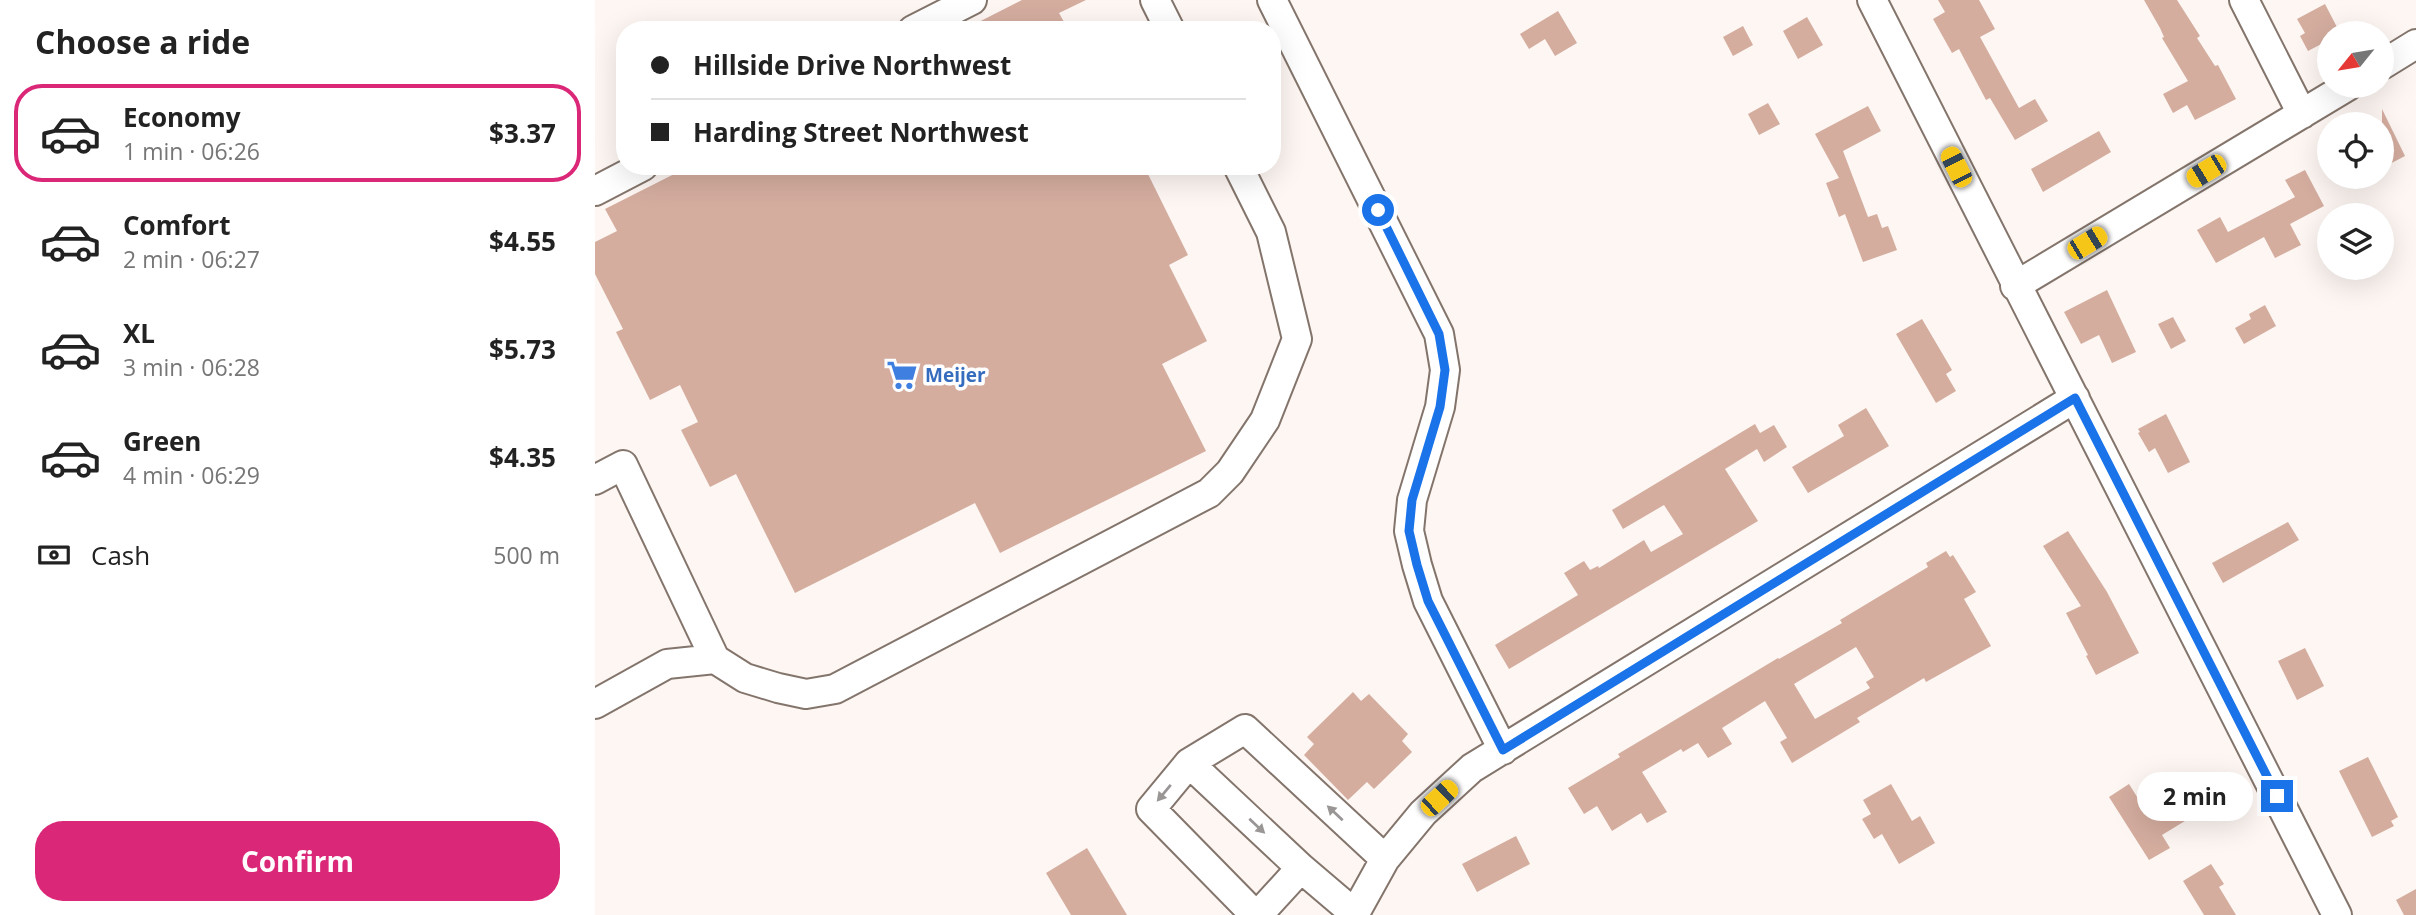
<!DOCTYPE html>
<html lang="en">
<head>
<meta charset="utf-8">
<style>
  :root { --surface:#fff; --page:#f6f6f6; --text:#222; --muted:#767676; --line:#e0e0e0; --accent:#db2777 }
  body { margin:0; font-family:"Open Sans",sans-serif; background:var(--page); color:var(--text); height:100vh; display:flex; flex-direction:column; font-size:26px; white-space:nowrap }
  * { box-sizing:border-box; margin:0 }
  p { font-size:23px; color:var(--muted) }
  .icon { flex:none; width:38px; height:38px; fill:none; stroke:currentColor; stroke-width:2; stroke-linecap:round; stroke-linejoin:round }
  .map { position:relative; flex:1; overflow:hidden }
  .details { display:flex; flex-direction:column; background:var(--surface); width:595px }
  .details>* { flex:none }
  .top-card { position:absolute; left:21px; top:21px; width:665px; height:154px; border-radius:28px; box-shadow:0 7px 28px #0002; display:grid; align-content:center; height:154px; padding:0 35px; background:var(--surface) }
  .needle { width:46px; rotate:240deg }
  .tools { position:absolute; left:1722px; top:21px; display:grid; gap:14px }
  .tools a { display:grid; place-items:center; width:77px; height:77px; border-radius:50%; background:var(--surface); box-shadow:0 7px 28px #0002; font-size:35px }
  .end { position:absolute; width:32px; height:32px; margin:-16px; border:9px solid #1a73e8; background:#fff; box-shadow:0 0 0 4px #fff }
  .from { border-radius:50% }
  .bubble { position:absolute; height:49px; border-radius:24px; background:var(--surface); box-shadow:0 7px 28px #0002; font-size:23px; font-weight:700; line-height:49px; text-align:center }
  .car { position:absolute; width:21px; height:42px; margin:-21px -10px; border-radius:9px; box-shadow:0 0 5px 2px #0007; background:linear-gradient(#f5c518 24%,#345 0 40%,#f5c518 0 76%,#345 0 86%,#f5c518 0) }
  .top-card b { display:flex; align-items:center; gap:24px; height:66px; font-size:26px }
  .top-card b+b { border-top:2px solid var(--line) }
  .top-card i { width:18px; height:18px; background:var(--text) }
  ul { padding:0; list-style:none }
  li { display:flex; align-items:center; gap:21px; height:98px; margin:0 14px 10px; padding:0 21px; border:4px solid transparent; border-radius:28px }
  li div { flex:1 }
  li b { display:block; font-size:26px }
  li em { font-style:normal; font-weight:700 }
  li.selected { border-color:var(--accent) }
  li>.icon { width:63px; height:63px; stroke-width:1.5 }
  h2 { padding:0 35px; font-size:32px; line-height:84px }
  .pay { display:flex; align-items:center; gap:18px; height:77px; padding:0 35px; font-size:26px }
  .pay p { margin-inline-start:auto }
  .primary-button { display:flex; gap:14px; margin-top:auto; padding:14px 35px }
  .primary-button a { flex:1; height:80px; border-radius:28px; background:var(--accent); color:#fff; font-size:28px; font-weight:700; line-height:80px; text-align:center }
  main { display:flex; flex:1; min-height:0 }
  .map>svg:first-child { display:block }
</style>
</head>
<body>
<main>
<section class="details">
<h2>Choose a ride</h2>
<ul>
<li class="selected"><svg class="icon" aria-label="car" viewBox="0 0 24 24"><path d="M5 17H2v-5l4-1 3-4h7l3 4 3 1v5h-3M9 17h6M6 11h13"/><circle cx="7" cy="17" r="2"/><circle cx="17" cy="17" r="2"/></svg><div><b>Economy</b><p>1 min · 06:26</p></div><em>$3.37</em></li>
<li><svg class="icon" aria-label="car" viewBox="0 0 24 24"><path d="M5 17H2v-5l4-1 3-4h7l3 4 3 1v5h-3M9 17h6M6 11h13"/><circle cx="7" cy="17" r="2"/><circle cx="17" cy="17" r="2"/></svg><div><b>Comfort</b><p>2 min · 06:27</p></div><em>$4.55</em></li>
<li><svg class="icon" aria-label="car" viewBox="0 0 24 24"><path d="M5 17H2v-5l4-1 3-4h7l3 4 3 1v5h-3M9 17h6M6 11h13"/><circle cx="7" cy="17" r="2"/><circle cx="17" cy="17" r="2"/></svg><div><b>XL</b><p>3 min · 06:28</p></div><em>$5.73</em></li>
<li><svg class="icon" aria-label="car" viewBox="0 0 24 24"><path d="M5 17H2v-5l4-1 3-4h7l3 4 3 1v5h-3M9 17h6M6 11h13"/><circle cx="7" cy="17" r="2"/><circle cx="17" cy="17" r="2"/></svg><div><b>Green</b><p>4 min · 06:29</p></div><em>$4.35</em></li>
</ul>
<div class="pay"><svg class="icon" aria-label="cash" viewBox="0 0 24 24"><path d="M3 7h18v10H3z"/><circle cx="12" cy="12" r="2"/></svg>Cash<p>500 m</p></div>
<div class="primary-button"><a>Confirm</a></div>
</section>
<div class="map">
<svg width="1821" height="915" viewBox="0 0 1821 915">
  <rect width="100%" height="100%" fill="#fdf6f2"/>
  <path fill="#d4ad9f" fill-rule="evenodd" d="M 427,0 L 491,0 L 464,13 L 469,22 L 453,30 L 368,30 Z
    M 1343,0 L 1384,0 L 1400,29 L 1385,37 L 1424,108 L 1440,99 L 1453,121 L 1420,140 L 1395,98 L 1391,100 L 1364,49 L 1357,53 L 1338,19 L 1350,12 Z
    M 1549,0 L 1582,0 L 1605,36 L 1602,38 L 1620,66 L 1623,65 L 1641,99 L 1600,120 L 1592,105 L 1578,113 L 1568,94 L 1593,81 L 1567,38 L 1569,37 L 1565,28 Z
    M 1730,4 L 1745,33 L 1734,33 L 1734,40 L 1713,51 L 1705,36 L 1710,33 L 1702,19 Z
    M 963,11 L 982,43 L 960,56 L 950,39 L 934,49 L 925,34 Z
    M 1212,17 L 1228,45 L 1203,59 L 1188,31 Z
    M 1148,26 L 1158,45 L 1138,56 L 1128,37 Z
    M 1173,103 L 1185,124 L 1164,135 L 1153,114 Z
    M 1273,106 L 1286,131 L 1248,151 L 1273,217 L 1282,214 L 1287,228 L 1293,226 L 1302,250 L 1268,262 L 1250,214 L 1244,217 L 1231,183 L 1244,178 L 1220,134 Z
    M 1787,109 L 1810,156 L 1787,168 Z
    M 1504,131 L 1516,152 L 1448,192 L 1436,169 Z
    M 95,166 L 549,166 L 593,255 L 574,265 L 612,341 L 567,364 L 611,451 L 405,553 L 380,503 L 200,593 L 141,474 L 115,487 L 86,430 L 103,422 L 85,385 L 55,400 L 21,332 L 28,329 L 0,274 L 0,242 L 22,231 L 10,209 Z
    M 1710,170 L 1729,206 L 1695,224 L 1706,245 L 1680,258 L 1669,237 L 1621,263 L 1602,230 L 1625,217 L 1633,232 L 1700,197 L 1690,180 Z
    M 1512,290 L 1541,352 L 1517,363 L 1504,335 L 1486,344 L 1469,312 Z
    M 1670,305 L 1681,326 L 1649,344 L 1640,328 L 1656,319 L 1654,314 Z
    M 1578,317 L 1591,341 L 1576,349 L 1563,324 Z
    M 1327,319 L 1357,370 L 1351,374 L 1361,391 L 1341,403 L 1301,334 Z
    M 1271,408 L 1294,446 L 1213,493 L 1197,467 L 1249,436 L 1243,425 Z
    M 1571,414 L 1595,462 L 1573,473 L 1560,448 L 1554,452 L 1543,433 L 1545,432 L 1543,429 Z
    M 1160,424 L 1165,433 L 1179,425 L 1192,447 L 1169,462 L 1162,449 L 1130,469 L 1163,521 L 914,669 L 900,645 L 983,595 L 969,573 L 989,561 L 995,570 L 1003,566 L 1004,568 L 1049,540 L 1056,552 L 1088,534 L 1069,505 L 1028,529 L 1017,510 Z
    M 1693,522 L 1704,540 L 1628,583 L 1617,563 Z
    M 1473,531 L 1512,592 L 1544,653 L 1501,675 L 1491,656 L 1493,655 L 1471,613 L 1486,606 L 1448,546 Z
    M 1351,551 L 1355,557 L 1358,555 L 1381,592 L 1369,599 L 1396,646 L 1331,682 L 1329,678 L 1262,718 L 1265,722 L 1197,763 L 1185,742 L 1192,738 L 1170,701 L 1127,728 L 1137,744 L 1113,758 L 1103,743 L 1088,752 L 1086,749 L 1047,772 L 1072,812 L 1052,823 L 1046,813 L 1017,831 L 1002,806 L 989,814 L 973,788 L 1025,757 L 1023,754 L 1060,732 L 1183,658 L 1184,659 L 1247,623 L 1245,620 L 1333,567 L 1331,563 ZM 1261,647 L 1279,677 L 1271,682 L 1275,688 L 1220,719 L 1199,684 Z
    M 1710,648 L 1729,686 L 1702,700 L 1683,661 Z
    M 758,692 L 766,701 L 774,694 L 813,734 L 807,741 L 817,752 L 779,789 L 772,782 L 753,800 L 709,755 L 719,744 L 712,737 Z
    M 1773,757 L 1803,817 L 1796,821 L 1799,826 L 1777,837 L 1744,771 Z
    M 1614,779 L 1626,799 L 1567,835 L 1575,848 L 1554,860 L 1514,797 L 1534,784 L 1554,816 Z
    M 1296,784 L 1317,821 L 1325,816 L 1340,843 L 1304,864 L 1287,834 L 1279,839 L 1267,819 L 1276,814 L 1268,800 Z
    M 921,836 L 935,864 L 882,892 L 867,864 Z
    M 492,848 L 532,915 L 476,915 L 451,873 Z
    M 1616,864 L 1629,884 L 1624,887 L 1641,915 L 1609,915 L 1588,881 Z
    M 1821,889 L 1821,915 L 1809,915 L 1801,900 Z"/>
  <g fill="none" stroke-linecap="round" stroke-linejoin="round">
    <g stroke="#84756c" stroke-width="32">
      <path id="minor" d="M 560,0 L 575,30
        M 677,0 L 844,334 L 850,370 L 845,407 L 817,500 L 814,531 L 822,565 L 833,601 L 908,750
        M 1277,0 L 1742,915
        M 1649,0 L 1707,114
        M 318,30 L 377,0
        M 1787,65 L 1821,44
        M 0,191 L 48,166
        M 1420,286 L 1753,86
        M 0,480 L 28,465 L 120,659 L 150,678 L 183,688 L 211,694 L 240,689 L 614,493 L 635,472 L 670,420 L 702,339 L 676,232 L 643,166
        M 0,704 L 72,664 L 120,659
        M 594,763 L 706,868
        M 660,915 L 556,809 L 594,763 L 650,729 L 790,859
        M 663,915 L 706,868 L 760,914
        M 759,915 L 790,859 L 828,813 L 877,768 L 1480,398"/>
    </g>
    <use href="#minor" stroke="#fff" stroke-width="28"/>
  </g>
  <defs><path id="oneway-solid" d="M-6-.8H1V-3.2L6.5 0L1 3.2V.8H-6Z" transform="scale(1.75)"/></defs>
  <g fill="#999695">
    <use href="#oneway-solid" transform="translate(569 793) rotate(130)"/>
    <use href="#oneway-solid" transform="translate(740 813) rotate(-137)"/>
    <use href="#oneway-solid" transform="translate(662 826) rotate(43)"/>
  </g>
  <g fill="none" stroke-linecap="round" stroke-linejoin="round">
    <path stroke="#1a73e8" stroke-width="9" d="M 783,210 L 844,334 L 850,370 L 845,407 L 817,500 L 814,531 L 822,565 L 833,601 L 908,750 L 1480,398 L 1682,796"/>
  </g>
  <defs>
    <g id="supermarket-bare" transform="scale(2.415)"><path d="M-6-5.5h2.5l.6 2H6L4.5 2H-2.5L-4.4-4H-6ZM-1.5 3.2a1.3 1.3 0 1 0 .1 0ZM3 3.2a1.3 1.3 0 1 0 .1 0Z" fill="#3f7fe0" stroke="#fff" stroke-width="2.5" paint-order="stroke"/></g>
  </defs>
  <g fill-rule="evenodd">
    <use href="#supermarket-bare" x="307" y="375"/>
  </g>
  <g text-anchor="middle" stroke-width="7" stroke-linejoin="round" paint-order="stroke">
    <g font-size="19" font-weight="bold" fill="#366cbe" stroke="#fff" text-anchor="start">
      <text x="330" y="382">Meijer</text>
    </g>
  </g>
</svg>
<div class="tools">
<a><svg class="needle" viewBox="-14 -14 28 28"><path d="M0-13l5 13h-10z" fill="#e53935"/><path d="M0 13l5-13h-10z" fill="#767676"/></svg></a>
<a><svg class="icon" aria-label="locate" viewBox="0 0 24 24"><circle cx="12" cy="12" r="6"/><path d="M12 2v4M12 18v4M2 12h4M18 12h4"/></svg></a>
<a><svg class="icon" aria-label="layers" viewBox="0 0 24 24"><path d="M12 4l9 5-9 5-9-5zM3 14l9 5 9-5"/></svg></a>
</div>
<i class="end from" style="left:783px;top:210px"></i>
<i class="end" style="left:1682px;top:796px"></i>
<div class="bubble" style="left:1542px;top:772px;width:116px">2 min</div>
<i class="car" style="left:1361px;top:167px;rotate:333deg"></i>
<i class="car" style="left:1611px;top:171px;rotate:239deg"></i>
<i class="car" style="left:1492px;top:243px;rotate:59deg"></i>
<i class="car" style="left:844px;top:798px;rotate:47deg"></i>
<div class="top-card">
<b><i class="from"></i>Hillside Drive Northwest</b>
<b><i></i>Harding Street Northwest</b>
</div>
</div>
</main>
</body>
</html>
